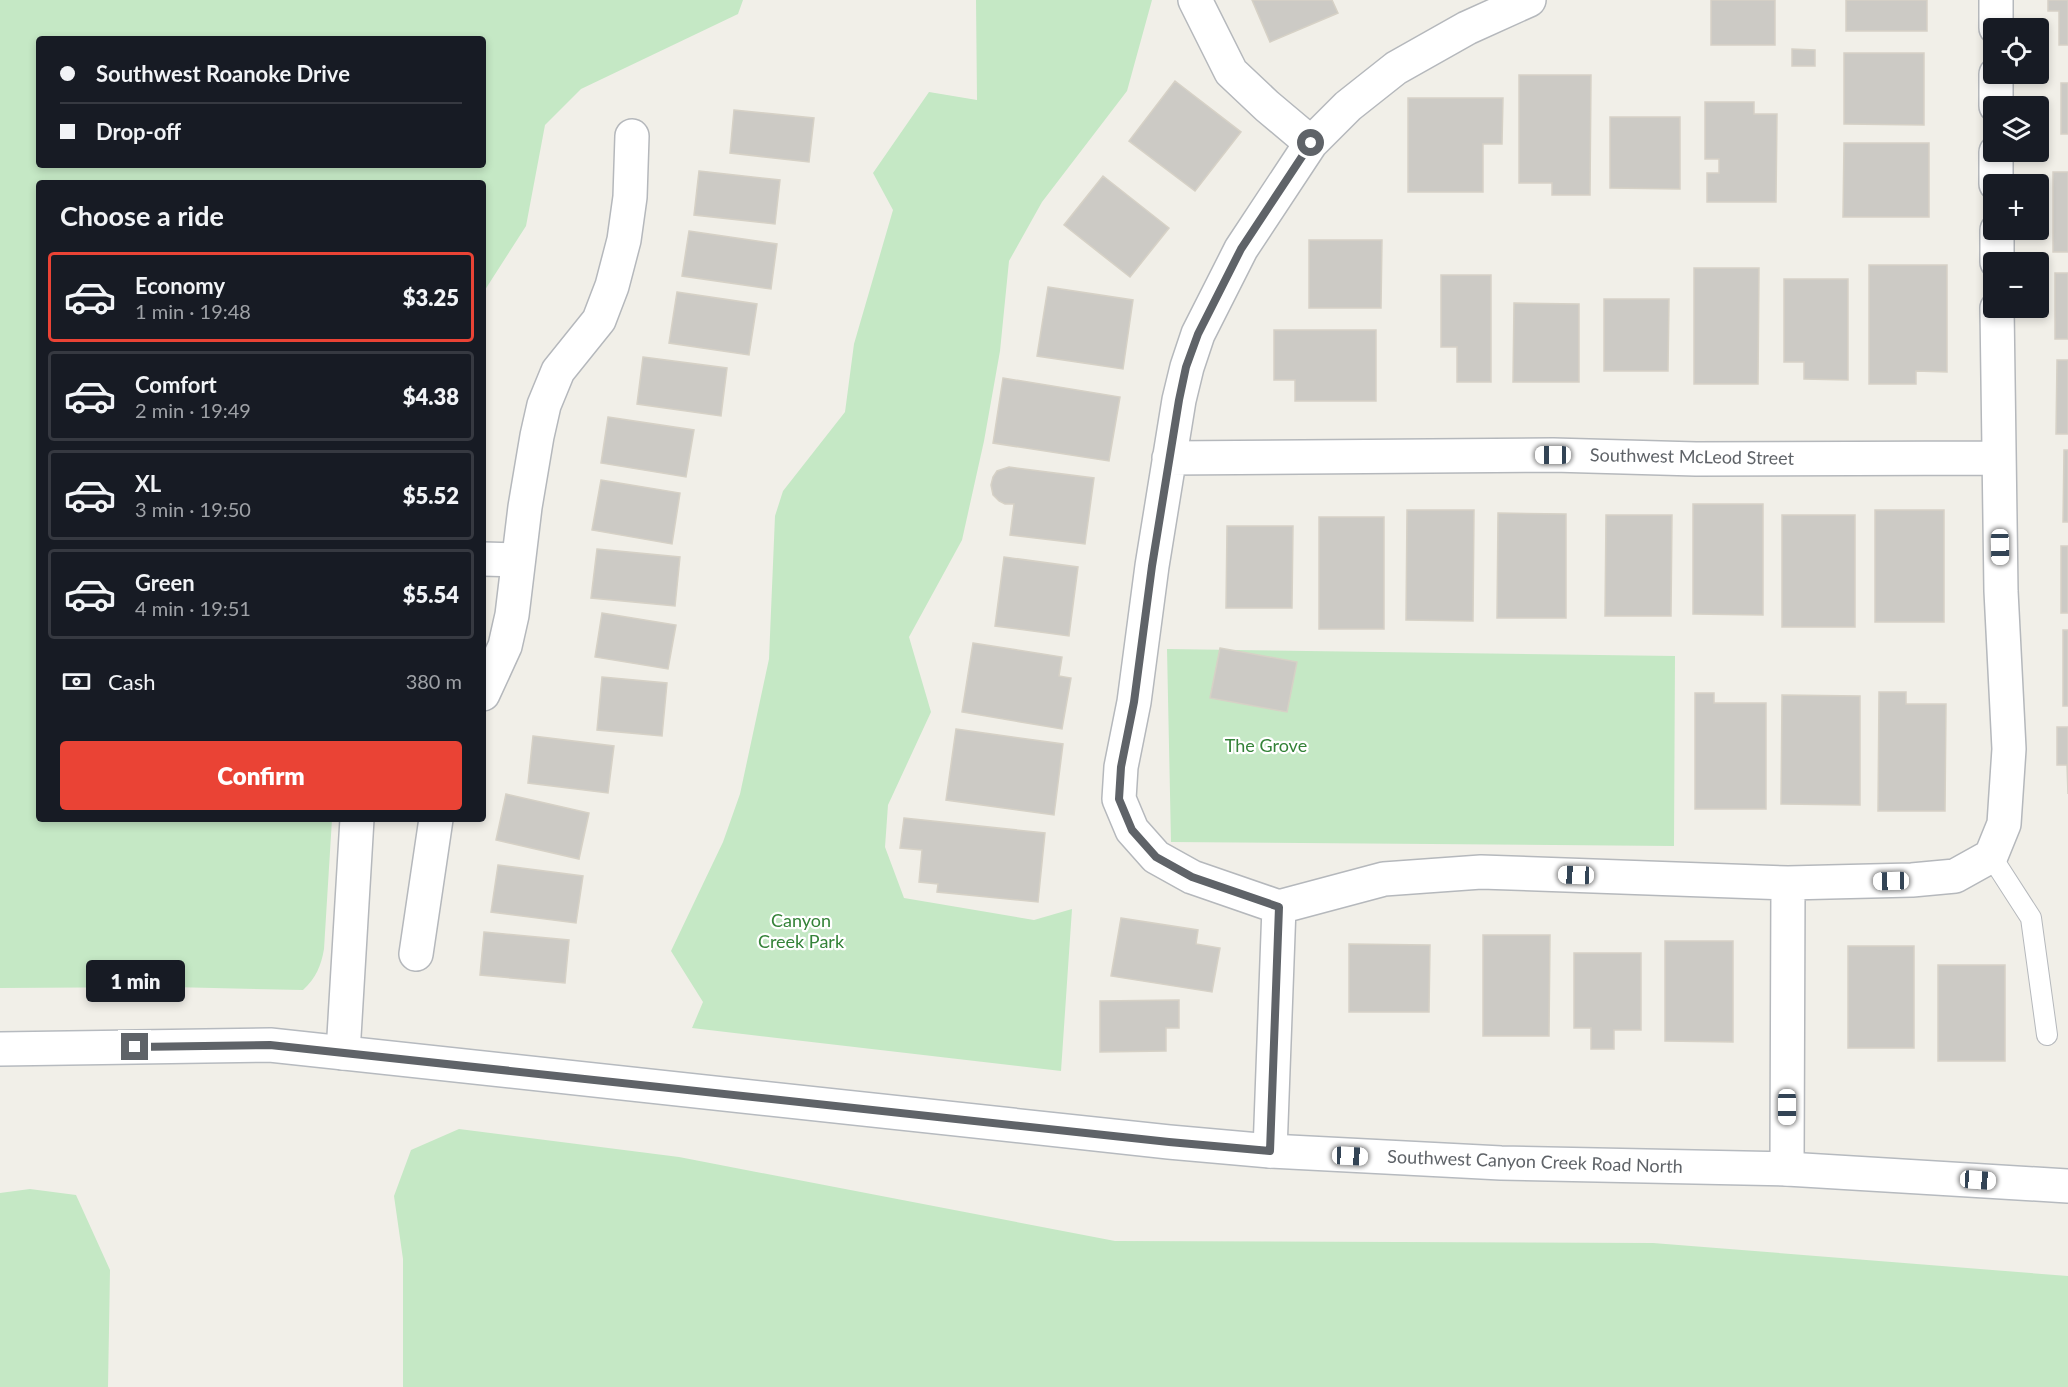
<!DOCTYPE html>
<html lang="en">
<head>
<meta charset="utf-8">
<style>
  :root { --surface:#171b24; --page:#242831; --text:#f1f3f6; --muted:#9ea1a6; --line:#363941; --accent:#ea4335 }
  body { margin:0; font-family:Lato,sans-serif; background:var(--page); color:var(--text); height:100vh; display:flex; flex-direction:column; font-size:22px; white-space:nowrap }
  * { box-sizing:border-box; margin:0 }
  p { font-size:20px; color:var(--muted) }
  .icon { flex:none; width:33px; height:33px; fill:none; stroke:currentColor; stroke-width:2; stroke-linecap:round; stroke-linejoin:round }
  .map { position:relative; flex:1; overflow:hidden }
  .details { position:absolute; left:36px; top:180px; width:450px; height:642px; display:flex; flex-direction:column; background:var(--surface); border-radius:6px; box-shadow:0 3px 9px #0003 }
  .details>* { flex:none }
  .top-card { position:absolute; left:36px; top:36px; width:450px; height:132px; border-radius:6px; box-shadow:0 3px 9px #0003; display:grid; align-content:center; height:132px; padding:0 24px; background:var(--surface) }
  .fabs { position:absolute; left:1983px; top:18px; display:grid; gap:12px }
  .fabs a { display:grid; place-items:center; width:66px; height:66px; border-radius:6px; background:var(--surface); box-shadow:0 3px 9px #0003; font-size:30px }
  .end { position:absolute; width:27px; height:27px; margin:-14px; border:8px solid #5f6368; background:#fff; box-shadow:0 0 0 3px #fff }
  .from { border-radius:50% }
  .bubble { position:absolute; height:42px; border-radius:6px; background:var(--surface); box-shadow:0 3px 9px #0003; font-size:20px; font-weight:800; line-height:42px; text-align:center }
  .car { position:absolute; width:18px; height:36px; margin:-18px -9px; border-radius:8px; box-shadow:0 0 4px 2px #0007; background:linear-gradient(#fff 24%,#345 0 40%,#fff 0 76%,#345 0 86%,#fff 0) }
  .top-card b { display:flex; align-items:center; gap:21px; height:57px; font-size:22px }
  .top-card b+b { border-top:2px solid var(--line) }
  .top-card i { width:15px; height:15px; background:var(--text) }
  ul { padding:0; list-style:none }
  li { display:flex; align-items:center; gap:18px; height:90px; margin:0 12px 9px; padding:0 12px; border:3px solid var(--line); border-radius:6px }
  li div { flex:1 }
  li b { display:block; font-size:22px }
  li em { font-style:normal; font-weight:800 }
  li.current { border-color:var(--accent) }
  li>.icon { width:54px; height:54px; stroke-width:1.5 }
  h2 { padding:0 24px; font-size:27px; line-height:72px }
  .pay { display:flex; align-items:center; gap:15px; height:66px; padding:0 24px; font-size:22px }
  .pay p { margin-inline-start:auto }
  .action { display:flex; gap:12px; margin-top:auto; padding:12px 24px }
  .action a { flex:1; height:69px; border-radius:6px; background:var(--accent); color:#fff; font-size:24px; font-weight:800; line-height:69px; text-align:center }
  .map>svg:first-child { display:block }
</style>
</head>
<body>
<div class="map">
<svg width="2068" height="1387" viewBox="0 0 2068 1387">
  <rect width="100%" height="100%" fill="#f1efe8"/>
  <path fill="#c5e8c5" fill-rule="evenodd" d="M 0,0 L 743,0 L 738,14 L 581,89 L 545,125 L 526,226 L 483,293 L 483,183 L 39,183 L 39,819 L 332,819 L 324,949 C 321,966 316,978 303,990 L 171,987 L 0,988 ZM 39,39 L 483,39 L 483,165 L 39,165 Z
    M 976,0 L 1152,0 L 1127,91 L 1042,202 L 1009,261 L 1000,351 L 984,441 L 962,540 L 909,637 L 931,712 L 888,805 L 885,847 L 904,898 L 1034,920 L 1072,909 L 1061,1071 L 692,1028 L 703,1002 L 671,951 L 723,842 L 740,794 L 769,659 L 775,516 L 783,491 L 845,412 L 854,344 L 893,210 L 873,173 L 929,92 L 977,100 Z
    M 1167,649 L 1675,656 L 1674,846 L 1171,842 Z
    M 459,1129 L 679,1157 L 1115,1241 L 1653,1243 L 2068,1276 L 2068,1387 L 403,1387 L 403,1259 L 394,1196 L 411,1150 Z
    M 30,1189 L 76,1195 L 110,1270 L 108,1387 L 0,1387 L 0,1193 Z"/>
  <path fill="#cccac5" stroke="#d6d1c6" stroke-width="1.5" d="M 1252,0 L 1332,0 L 1338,13 L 1270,42 Z
    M 1711,0 L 1775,0 L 1775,45 L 1711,45 Z
    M 1846,0 L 1927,0 L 1927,31 L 1846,31 Z
    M 2048,0 L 2068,0 L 2068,45 L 2059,45 L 2059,11 L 2048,11 Z
    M 1792,49 L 1815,50 L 1815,66 L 1792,66 Z
    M 1844,53 L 1924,53 L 1924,125 L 1844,124 Z
    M 1519,75 L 1591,75 L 1590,195 L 1552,195 L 1552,183 L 1519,183 Z
    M 1175,81 L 1241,132 L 1195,191 L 1129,141 Z
    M 2061,83 L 2068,83 L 2068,134 L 2061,134 Z
    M 1408,98 L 1503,98 L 1502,144 L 1483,144 L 1483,192 L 1408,192 Z
    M 1705,102 L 1754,102 L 1754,114 L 1777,114 L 1776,202 L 1707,202 L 1707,173 L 1719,173 L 1719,159 L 1705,159 Z
    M 734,110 L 814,118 L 809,162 L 730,153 Z
    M 1610,117 L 1680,117 L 1680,189 L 1610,188 Z
    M 1844,143 L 1929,143 L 1929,217 L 1843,217 Z
    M 699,171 L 780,180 L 775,224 L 694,215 Z
    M 2053,172 L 2068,172 L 2068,252 L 2053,252 Z
    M 1103,176 L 1169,228 L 1130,277 L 1064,225 Z
    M 689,231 L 777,244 L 771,289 L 682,276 Z
    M 1309,240 L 1382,240 L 1381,308 L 1309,308 Z
    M 1869,265 L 1947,265 L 1947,372 L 1916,371 L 1916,384 L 1869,384 Z
    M 1694,268 L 1759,268 L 1758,384 L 1694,384 Z
    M 2055,273 L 2068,273 L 2068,339 L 2055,339 Z
    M 1441,275 L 1491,275 L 1491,382 L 1457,382 L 1457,347 L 1441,347 Z
    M 1784,279 L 1848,279 L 1848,380 L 1804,379 L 1804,362 L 1784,362 Z
    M 1048,287 L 1133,300 L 1123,369 L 1037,356 Z
    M 677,292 L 757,304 L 749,355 L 669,343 Z
    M 1604,299 L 1669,299 L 1668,371 L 1604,371 Z
    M 1514,303 L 1579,304 L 1579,382 L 1513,382 Z
    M 1274,330 L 1376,330 L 1376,401 L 1295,401 L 1295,380 L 1274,380 Z
    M 643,357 L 727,368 L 721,416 L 637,404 Z
    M 2057,360 L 2068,360 L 2068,434 L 2056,434 Z
    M 1003,378 L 1120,397 L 1109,461 L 993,443 Z
    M 608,417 L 694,430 L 686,477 L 601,463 Z
    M 2064,450 L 2068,450 L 2068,522 L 2063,522 Z
    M 1009,467 L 1094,478 L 1085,544 L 1010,535 L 1014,504 L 1005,504 L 999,501 L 993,495 L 991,485 L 993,477 L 997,471 Z
    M 601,480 L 680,493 L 672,544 L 592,530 Z
    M 1693,504 L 1763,504 L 1763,615 L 1693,614 Z
    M 1407,510 L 1474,510 L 1473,621 L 1406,620 Z
    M 1875,510 L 1944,510 L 1944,622 L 1875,622 Z
    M 1498,513 L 1566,514 L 1566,618 L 1497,618 Z
    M 1606,515 L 1672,515 L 1671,616 L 1605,616 Z
    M 1782,515 L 1855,515 L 1855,627 L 1782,627 Z
    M 1319,517 L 1384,517 L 1384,629 L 1319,629 Z
    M 1227,526 L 1293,526 L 1292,608 L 1226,608 Z
    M 2061,546 L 2068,546 L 2068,613 L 2061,613 Z
    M 597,549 L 680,557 L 675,606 L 591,598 Z
    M 1004,557 L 1078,567 L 1069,636 L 995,626 Z
    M 602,613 L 676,625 L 668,669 L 595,657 Z
    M 2063,630 L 2068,630 L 2068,706 L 2063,706 Z
    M 973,643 L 1062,657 L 1059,676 L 1071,678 L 1062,729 L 962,712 Z
    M 1220,648 L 1297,662 L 1287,712 L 1210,698 Z
    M 602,677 L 667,683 L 662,736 L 597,730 Z
    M 1879,692 L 1906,692 L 1906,704 L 1946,704 L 1945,811 L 1878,811 Z
    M 1695,693 L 1714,693 L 1714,703 L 1766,703 L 1766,809 L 1695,809 Z
    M 1782,695 L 1860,696 L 1860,805 L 1781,804 Z
    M 2057,727 L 2068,727 L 2068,794 L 2067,765 L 2057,765 Z
    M 956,729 L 1063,744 L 1054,815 L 946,800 Z
    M 533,736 L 614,746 L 608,793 L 528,783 Z
    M 506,794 L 589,813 L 579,859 L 496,840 Z
    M 904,818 L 1045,833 L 1038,902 L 937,892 L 938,884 L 919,882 L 922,850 L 900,848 Z
    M 498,865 L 583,876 L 576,923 L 491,912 Z
    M 1121,918 L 1198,930 L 1196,944 L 1220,948 L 1212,992 L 1111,976 Z
    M 484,932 L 569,940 L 565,983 L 480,975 Z
    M 1483,935 L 1550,935 L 1549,1036 L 1483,1036 Z
    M 1665,941 L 1733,941 L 1733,1042 L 1665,1041 Z
    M 1349,944 L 1430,945 L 1429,1012 L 1349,1012 Z
    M 1848,946 L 1914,946 L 1914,1048 L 1848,1048 Z
    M 1574,953 L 1641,953 L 1641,1030 L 1614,1030 L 1614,1049 L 1591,1049 L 1591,1028 L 1574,1028 Z
    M 1938,965 L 2005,965 L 2005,1061 L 1938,1061 Z
    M 1179,1000 L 1179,1028 L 1166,1028 L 1166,1051 L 1100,1052 L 1100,1001 Z"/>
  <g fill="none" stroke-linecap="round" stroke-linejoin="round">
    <g stroke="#b5b8bc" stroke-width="22">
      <path id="service" d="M 1991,856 L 2031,918 L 2047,1035"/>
    </g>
    <g stroke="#b5b8bc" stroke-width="36">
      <path id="minor" d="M 1195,0 L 1231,72 L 1267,106 L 1311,143
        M 1529,0 L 1467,28 L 1396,68 L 1348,106 L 1311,143 L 1241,249 L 1198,334 L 1187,367 L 1179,400 L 1152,566 L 1134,702 L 1121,767 L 1119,799 L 1132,830 L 1156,857 L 1192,877 L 1279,907 L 1384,879 L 1481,872 L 1788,883 L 1912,880 L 1955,876 L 1991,856 L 2004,824 L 2009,749 L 2001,591 L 1997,308
        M 1996,0 L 1996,28
        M 1996,74 L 1996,106
        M 1996,152 L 1996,184
        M 1997,230 L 1997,262
        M 1169,458 L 1553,455 L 1696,459 L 1999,458
        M 483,559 L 517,560
        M 483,694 L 505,646 L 512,615 L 525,507 L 537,436 L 544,405 L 558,371 L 599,320 L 612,286 L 624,240 L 630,197 L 632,136
        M 416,954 L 436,819
        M 343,1053 L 357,819
        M 1270,1151 L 1279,907
        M 1787,1169 L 1788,883"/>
    </g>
    <g stroke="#b6babf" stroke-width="36">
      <path id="secondary" d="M 0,1049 L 270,1045 L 1169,1142 L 1270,1151 L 1501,1163 L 1787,1169 L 2068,1186"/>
    </g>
    <use href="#service" stroke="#fff" stroke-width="20"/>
    <use href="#minor" stroke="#fff" stroke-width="33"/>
    <use href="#secondary" stroke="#fff" stroke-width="33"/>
  </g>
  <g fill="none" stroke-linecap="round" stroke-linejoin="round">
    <path stroke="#5f6368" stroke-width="8" d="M 135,1047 L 270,1045 L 1169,1142 L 1270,1151 L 1279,907 L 1192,877 L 1156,857 L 1132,830 L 1119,799 L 1121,767 L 1134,702 L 1152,566 L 1179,400 L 1186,367 L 1198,334 L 1241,249 L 1311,143"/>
  </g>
  <g text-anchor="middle" stroke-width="4.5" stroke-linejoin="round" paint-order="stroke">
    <g font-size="18" fill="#5f6368" stroke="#fff">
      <text transform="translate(1692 457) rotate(1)" y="6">Southwest McLeod Street</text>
      <text transform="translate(1535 1162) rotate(2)" y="6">Southwest Canyon Creek Road North</text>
    </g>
    <g font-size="18" fill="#348238" stroke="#fff">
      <text x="1266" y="752">The Grove</text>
      <text x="801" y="927">Canyon<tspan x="801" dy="21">Creek Park</tspan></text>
    </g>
  </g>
</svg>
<div class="fabs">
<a><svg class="icon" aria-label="locate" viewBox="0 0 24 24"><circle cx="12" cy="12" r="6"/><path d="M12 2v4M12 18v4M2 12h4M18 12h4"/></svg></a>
<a><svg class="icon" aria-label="layers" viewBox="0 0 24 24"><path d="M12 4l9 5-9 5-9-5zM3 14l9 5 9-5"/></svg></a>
<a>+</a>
<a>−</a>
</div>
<i class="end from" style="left:1311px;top:143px"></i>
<i class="end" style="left:135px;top:1047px"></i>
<div class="bubble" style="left:86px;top:960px;width:99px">1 min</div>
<i class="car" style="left:1553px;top:455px;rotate:270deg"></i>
<i class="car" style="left:2000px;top:547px;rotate:179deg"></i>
<i class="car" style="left:1576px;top:875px;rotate:272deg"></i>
<i class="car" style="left:1891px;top:881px;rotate:269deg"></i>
<i class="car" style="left:1787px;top:1107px;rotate:180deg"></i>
<i class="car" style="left:1350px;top:1156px;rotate:93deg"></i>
<i class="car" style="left:1978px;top:1180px;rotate:94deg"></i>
<div class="top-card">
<b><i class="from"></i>Southwest Roanoke Drive</b>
<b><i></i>Drop-off</b>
</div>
<section class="details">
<h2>Choose a ride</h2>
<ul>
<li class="current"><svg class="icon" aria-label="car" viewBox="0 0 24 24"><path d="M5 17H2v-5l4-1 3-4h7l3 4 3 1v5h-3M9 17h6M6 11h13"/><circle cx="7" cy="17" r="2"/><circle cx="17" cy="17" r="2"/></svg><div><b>Economy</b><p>1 min · 19:48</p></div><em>$3.25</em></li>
<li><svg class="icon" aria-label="car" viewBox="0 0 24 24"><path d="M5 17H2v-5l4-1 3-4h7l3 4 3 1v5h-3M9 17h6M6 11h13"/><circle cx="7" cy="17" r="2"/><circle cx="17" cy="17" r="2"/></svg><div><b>Comfort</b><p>2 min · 19:49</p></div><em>$4.38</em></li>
<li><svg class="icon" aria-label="car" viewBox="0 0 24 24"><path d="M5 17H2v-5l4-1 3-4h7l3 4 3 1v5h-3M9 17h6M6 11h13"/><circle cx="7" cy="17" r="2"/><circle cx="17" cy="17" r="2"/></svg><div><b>XL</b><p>3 min · 19:50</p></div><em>$5.52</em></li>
<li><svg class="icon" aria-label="car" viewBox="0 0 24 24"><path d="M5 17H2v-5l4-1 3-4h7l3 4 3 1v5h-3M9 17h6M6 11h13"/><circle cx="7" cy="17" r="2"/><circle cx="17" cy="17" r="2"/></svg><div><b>Green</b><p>4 min · 19:51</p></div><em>$5.54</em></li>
</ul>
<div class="pay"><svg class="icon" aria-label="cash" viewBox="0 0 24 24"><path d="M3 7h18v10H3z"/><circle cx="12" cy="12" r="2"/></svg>Cash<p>380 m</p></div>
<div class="action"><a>Confirm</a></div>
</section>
</div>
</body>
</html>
